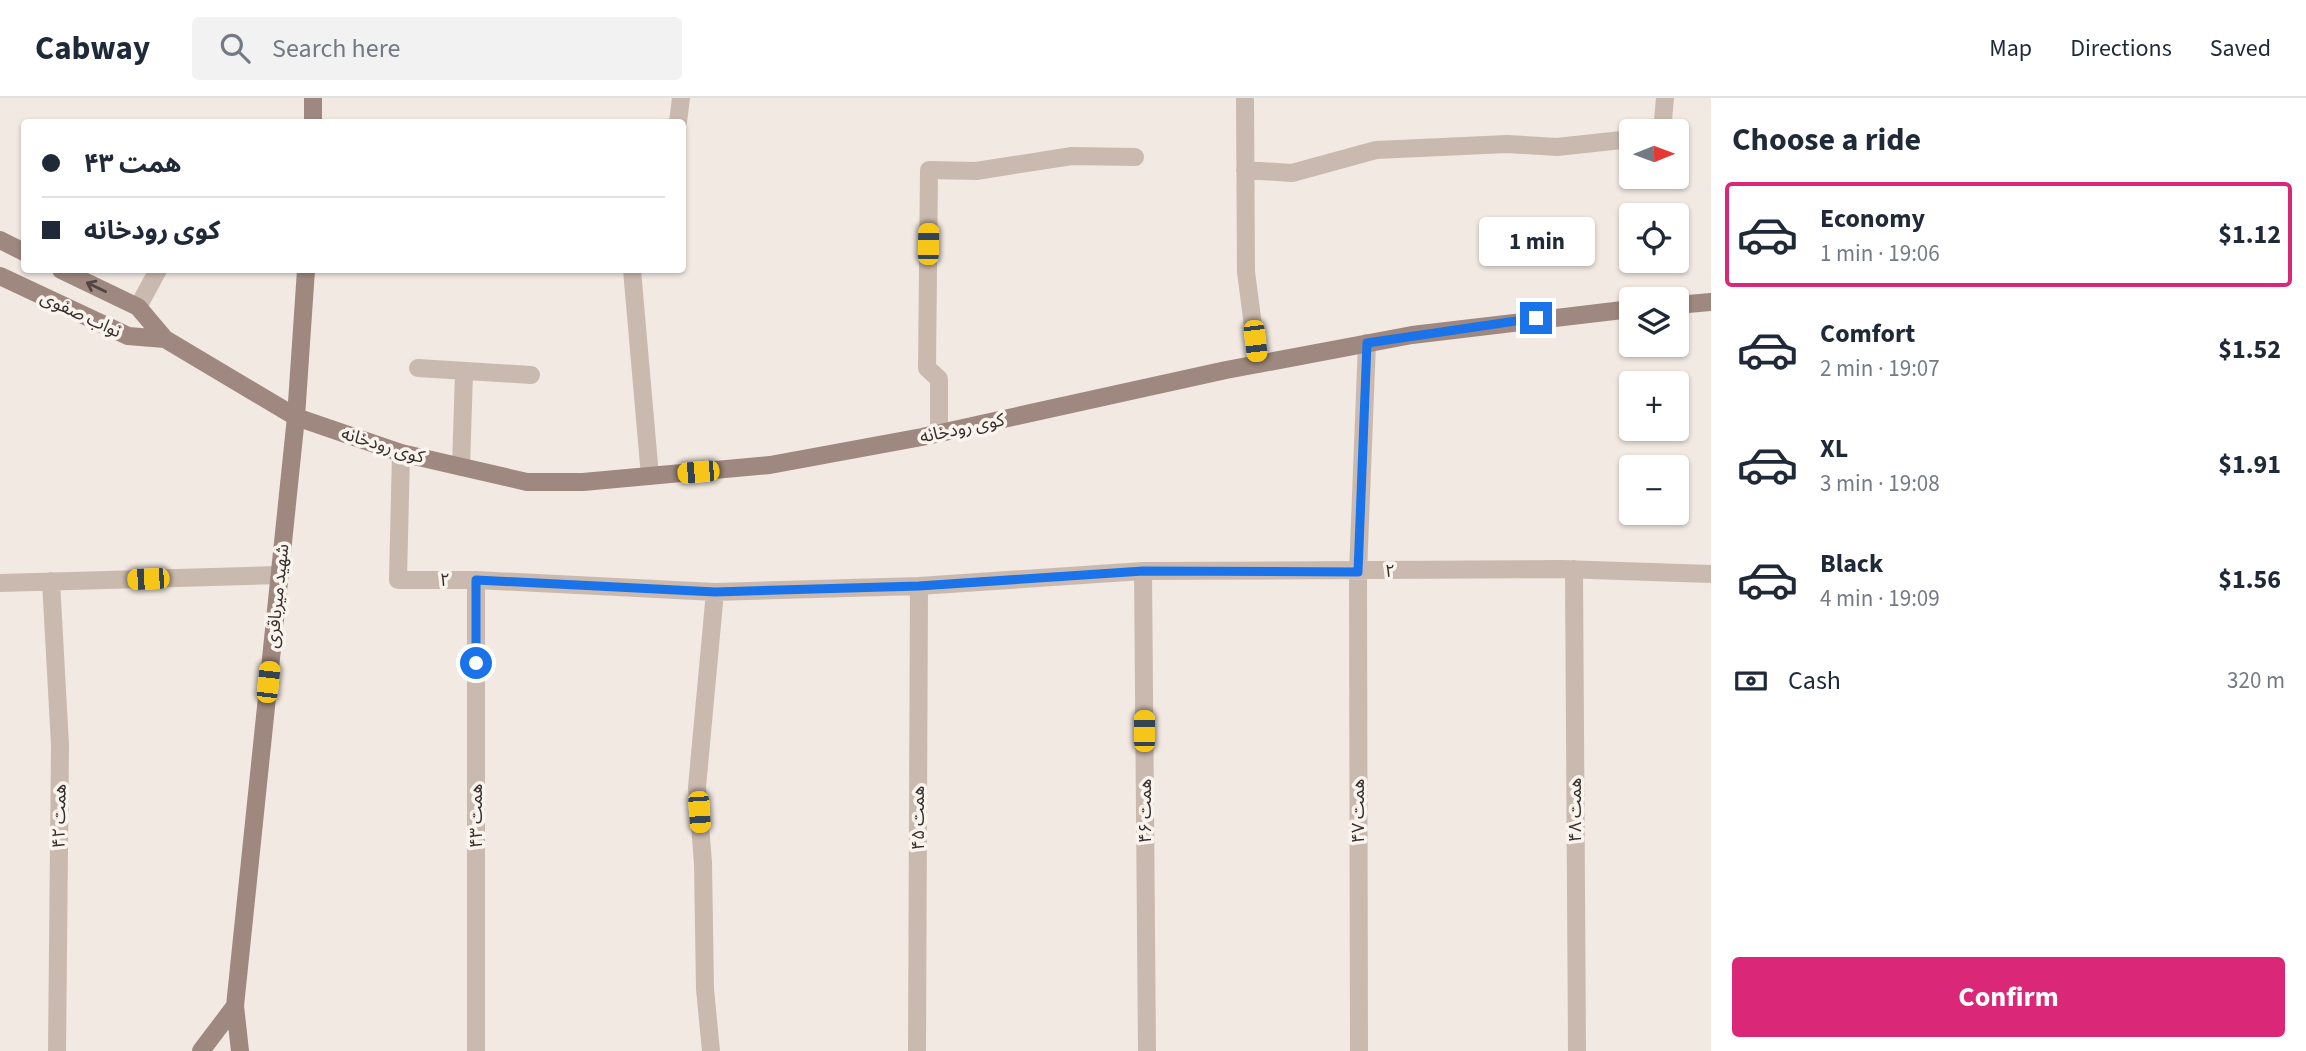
<!DOCTYPE html>
<html lang="en">
<head>
<meta charset="utf-8">
<style>
  :root { --surface:#fff; --page:#f2f2f3; --text:#1f2937; --muted:#747a83; --line:#e0e1e3; --accent:#db2777 }
  body { margin:0; font-family:"Source Sans 3","Noto Sans Arabic",sans-serif; background:var(--page); color:var(--text); height:100vh; display:flex; flex-direction:column; font-size:26px; white-space:nowrap }
  * { box-sizing:border-box; margin:0 }
  p { font-size:23px; color:var(--muted) }
  .icon { flex:none; width:38px; height:38px; fill:none; stroke:currentColor; stroke-width:2; stroke-linecap:round; stroke-linejoin:round }
  .map { position:relative; flex:1; overflow:hidden }
  .details { display:flex; flex-direction:column; background:var(--surface); width:595px }
  .details>* { flex:none }
  .hud { position:absolute; left:21px; top:21px; width:665px; height:154px; border-radius:7px; box-shadow:0 2px 5px #0004; display:grid; align-content:center; height:154px; padding:0 21px; background:var(--surface) }
  .needle { width:46px; rotate:89deg }
  .fabs { position:absolute; left:1619px; top:21px; display:grid; gap:14px }
  .fabs a { display:grid; place-items:center; width:70px; height:70px; border-radius:7px; background:var(--surface); box-shadow:0 2px 5px #0004; font-size:35px }
  .end { position:absolute; width:32px; height:32px; margin:-16px; border:9px solid #1a73e8; background:#fff; box-shadow:0 0 0 4px #fff }
  .from { border-radius:50% }
  .bubble { position:absolute; height:49px; border-radius:7px; background:var(--surface); box-shadow:0 2px 5px #0004; font-size:23px; font-weight:700; line-height:49px; text-align:center }
  .car { position:absolute; width:21px; height:42px; margin:-21px -10px; border-radius:9px; box-shadow:0 0 5px 2px #0007; background:linear-gradient(#f5c518 24%,#345 0 40%,#f5c518 0 76%,#345 0 86%,#f5c518 0) }
  .hud b { display:flex; align-items:center; gap:24px; height:66px; font-size:26px }
  .hud b+b { border-top:2px solid var(--line) }
  .hud i { width:18px; height:18px; background:var(--text) }
  ul { padding:0; list-style:none }
  li { display:flex; align-items:center; gap:21px; height:105px; margin:0 14px 10px; padding:0 7px; border:4px solid transparent; border-radius:7px }
  li div { flex:1 }
  li b { display:block; font-size:26px }
  li em { font-style:normal; font-weight:700 }
  li.on { border-color:var(--accent) }
  li>.icon { width:63px; height:63px; stroke-width:1.5 }
  h2 { padding:0 21px; font-size:32px; line-height:84px }
  .pay { display:flex; align-items:center; gap:18px; height:77px; padding:0 21px; font-size:26px }
  .pay p { margin-inline-start:auto }
  .cta { display:flex; gap:14px; margin-top:auto; padding:14px 21px }
  .cta a { flex:1; height:80px; border-radius:7px; background:var(--accent); color:#fff; font-size:28px; font-weight:700; line-height:80px; text-align:center }
  header { display:flex; align-items:center; gap:42px; box-sizing:border-box; height:98px; padding:0 35px; background:var(--surface); border-bottom:2px solid var(--line) }
  header strong { font-size:33px }
  nav { display:flex; gap:38px; margin-inline-start:auto; font-size:24px }
  .search { width:490px; height:63px; background:var(--page); display:flex; align-items:center; gap:18px; box-sizing:border-box; padding:0 24px; border-radius:7px; color:var(--muted); font-size:26px }
  main { display:flex; flex:1; min-height:0 }
  .map>svg:first-child { display:block }
</style>
</head>
<body>
<header>
<strong>Cabway</strong>
<div class="search"><svg class="icon" aria-label="search" viewBox="0 0 24 24"><circle cx="10" cy="10" r="6"/><path d="M15 15l6 6"/></svg>Search here</div>
<nav><a>Map</a><a>Directions</a><a>Saved</a></nav>
</header>
<main>
<div class="map">
<svg width="1711" height="953" viewBox="0 0 1711 953">
  <rect width="100%" height="100%" fill="#f2e9e2"/>
  <g fill="none" stroke-linecap="round" stroke-linejoin="round">
    <path stroke="#cab9ae" stroke-width="18" d="M 1245,0 L 1246,174 L 1258,266
      M 678,24 L 681,0
      M 1662,33 L 1665,0
      M 1245,72 L 1292,75 L 1376,52 L 1507,46 L 1557,49 L 1631,41
      M 632,172 L 650,378
      M 138,209 L 158,172
      M 418,270 L 531,277
      M 939,335 L 939,281 L 927,270 L 929,72 L 976,73 L 1072,58 L 1135,59
      M 401,355 L 398,482 L 476,482 L 715,494 L 919,488 L 1143,473 L 1562,471 L 1711,476
      M 461,369 L 464,275
      M 1574,471 L 1577,953
      M 1143,473 L 1147,953
      M 476,482 L 476,953
      M 51,483 L 60,647 L 57,953
      M 0,485 L 279,477
      M 711,953 L 705,891 L 703,765 L 697,689 L 715,494
      M 917,953 L 919,488
      M 1359,953 L 1358,474 L 1367,245"/>
    <path stroke="#9e887f" stroke-width="18" d="M 313,24 L 313,0
      M 0,142 L 24,154
      M 61,172 L 138,209 L 165,241 L 296,319 L 401,355 L 527,384 L 583,384 L 770,367 L 922,339 L 1226,272 L 1412,237 L 1631,211
      M 0,178 L 128,238 L 165,241
      M 1676,207 L 1711,204
      M 201,953 L 235,908
      M 240,953 L 235,908 L 296,319 L 306,172"/>
  </g>
  <defs><path id="oneway-shaft" d="M-6 0H5M1.5-3L5.5 0L1.5 3" fill="none" stroke-width="1.6" stroke-linecap="round" stroke-linejoin="round" transform="scale(1.75)"/></defs>
  <use stroke="#524541" href="#oneway-shaft" transform="translate(96 189) rotate(-154)"/>
  <g fill="none" stroke-linecap="round" stroke-linejoin="round">
    <path stroke="#1a73e8" stroke-width="9" d="M 476,565 L 476,482 L 715,494 L 919,488 L 1143,473 L 1358,474 L 1367,245 L 1536,220"/>
  </g>
  <g text-anchor="middle" stroke-width="7" stroke-linejoin="round" paint-order="stroke">
    <g font-size="18" fill="#392f2c" stroke="#faf4ee">
      <text transform="translate(81 216) rotate(25)" y="6">نواب صفوی</text>
      <text transform="translate(962 330) rotate(-12)" y="6">کوی رودخانه</text>
      <text transform="translate(383 347) rotate(17)" y="6">کوی رودخانه</text>
      <text transform="translate(1390 473) rotate(-1)" y="6">۲</text>
      <text x="445" y="488">۲</text>
      <text transform="translate(277 498) rotate(-84)" y="6">شهید میرباقری</text>
      <text transform="translate(1575 712) rotate(-90)" y="6">همت ۴۸</text>
      <text transform="translate(1145 713) rotate(-90)" y="6">همت ۴۶</text>
      <text transform="translate(1358 713) rotate(-90)" y="6">همت ۴۷</text>
      <text transform="translate(59 718) rotate(-89)" y="6">همت ۴۲</text>
      <text transform="translate(476 718) rotate(-90)" y="6">همت ۴۳</text>
      <text transform="translate(918 720) rotate(-90)" y="6">همت ۴۵</text>
    </g>
  </g>
</svg>
<div class="fabs">
<a><svg class="needle" viewBox="-14 -14 28 28"><path d="M0-13l5 13h-10z" fill="#e53935"/><path d="M0 13l5-13h-10z" fill="#747a83"/></svg></a>
<a><svg class="icon" aria-label="locate" viewBox="0 0 24 24"><circle cx="12" cy="12" r="6"/><path d="M12 2v4M12 18v4M2 12h4M18 12h4"/></svg></a>
<a><svg class="icon" aria-label="layers" viewBox="0 0 24 24"><path d="M12 4l9 5-9 5-9-5zM3 14l9 5 9-5"/></svg></a>
<a>+</a>
<a>−</a>
</div>
<i class="end from" style="left:476px;top:565px"></i>
<i class="end" style="left:1536px;top:220px"></i>
<div class="bubble" style="left:1479px;top:119px;width:116px">1 min</div>
<i class="car" style="left:928px;top:146px;rotate:1deg"></i>
<i class="car" style="left:1255px;top:243px;rotate:173deg"></i>
<i class="car" style="left:698px;top:374px;rotate:265deg"></i>
<i class="car" style="left:148px;top:481px;rotate:268deg"></i>
<i class="car" style="left:268px;top:584px;rotate:6deg"></i>
<i class="car" style="left:1144px;top:633px;rotate:0deg"></i>
<i class="car" style="left:699px;top:714px;rotate:176deg"></i>
<div class="hud">
<b><i class="from"></i>همت ۴۳</b>
<b><i></i>کوی رودخانه</b>
</div>
</div>
<section class="details">
<h2>Choose a ride</h2>
<ul>
<li class="on"><svg class="icon" aria-label="car" viewBox="0 0 24 24"><path d="M5 17H2v-5l4-1 3-4h7l3 4 3 1v5h-3M9 17h6M6 11h13"/><circle cx="7" cy="17" r="2"/><circle cx="17" cy="17" r="2"/></svg><div><b>Economy</b><p>1 min · 19:06</p></div><em>$1.12</em></li>
<li><svg class="icon" aria-label="car" viewBox="0 0 24 24"><path d="M5 17H2v-5l4-1 3-4h7l3 4 3 1v5h-3M9 17h6M6 11h13"/><circle cx="7" cy="17" r="2"/><circle cx="17" cy="17" r="2"/></svg><div><b>Comfort</b><p>2 min · 19:07</p></div><em>$1.52</em></li>
<li><svg class="icon" aria-label="car" viewBox="0 0 24 24"><path d="M5 17H2v-5l4-1 3-4h7l3 4 3 1v5h-3M9 17h6M6 11h13"/><circle cx="7" cy="17" r="2"/><circle cx="17" cy="17" r="2"/></svg><div><b>XL</b><p>3 min · 19:08</p></div><em>$1.91</em></li>
<li><svg class="icon" aria-label="car" viewBox="0 0 24 24"><path d="M5 17H2v-5l4-1 3-4h7l3 4 3 1v5h-3M9 17h6M6 11h13"/><circle cx="7" cy="17" r="2"/><circle cx="17" cy="17" r="2"/></svg><div><b>Black</b><p>4 min · 19:09</p></div><em>$1.56</em></li>
</ul>
<div class="pay"><svg class="icon" aria-label="cash" viewBox="0 0 24 24"><path d="M3 7h18v10H3z"/><circle cx="12" cy="12" r="2"/></svg>Cash<p>320 m</p></div>
<div class="cta"><a>Confirm</a></div>
</section>
</main>
</body>
</html>
